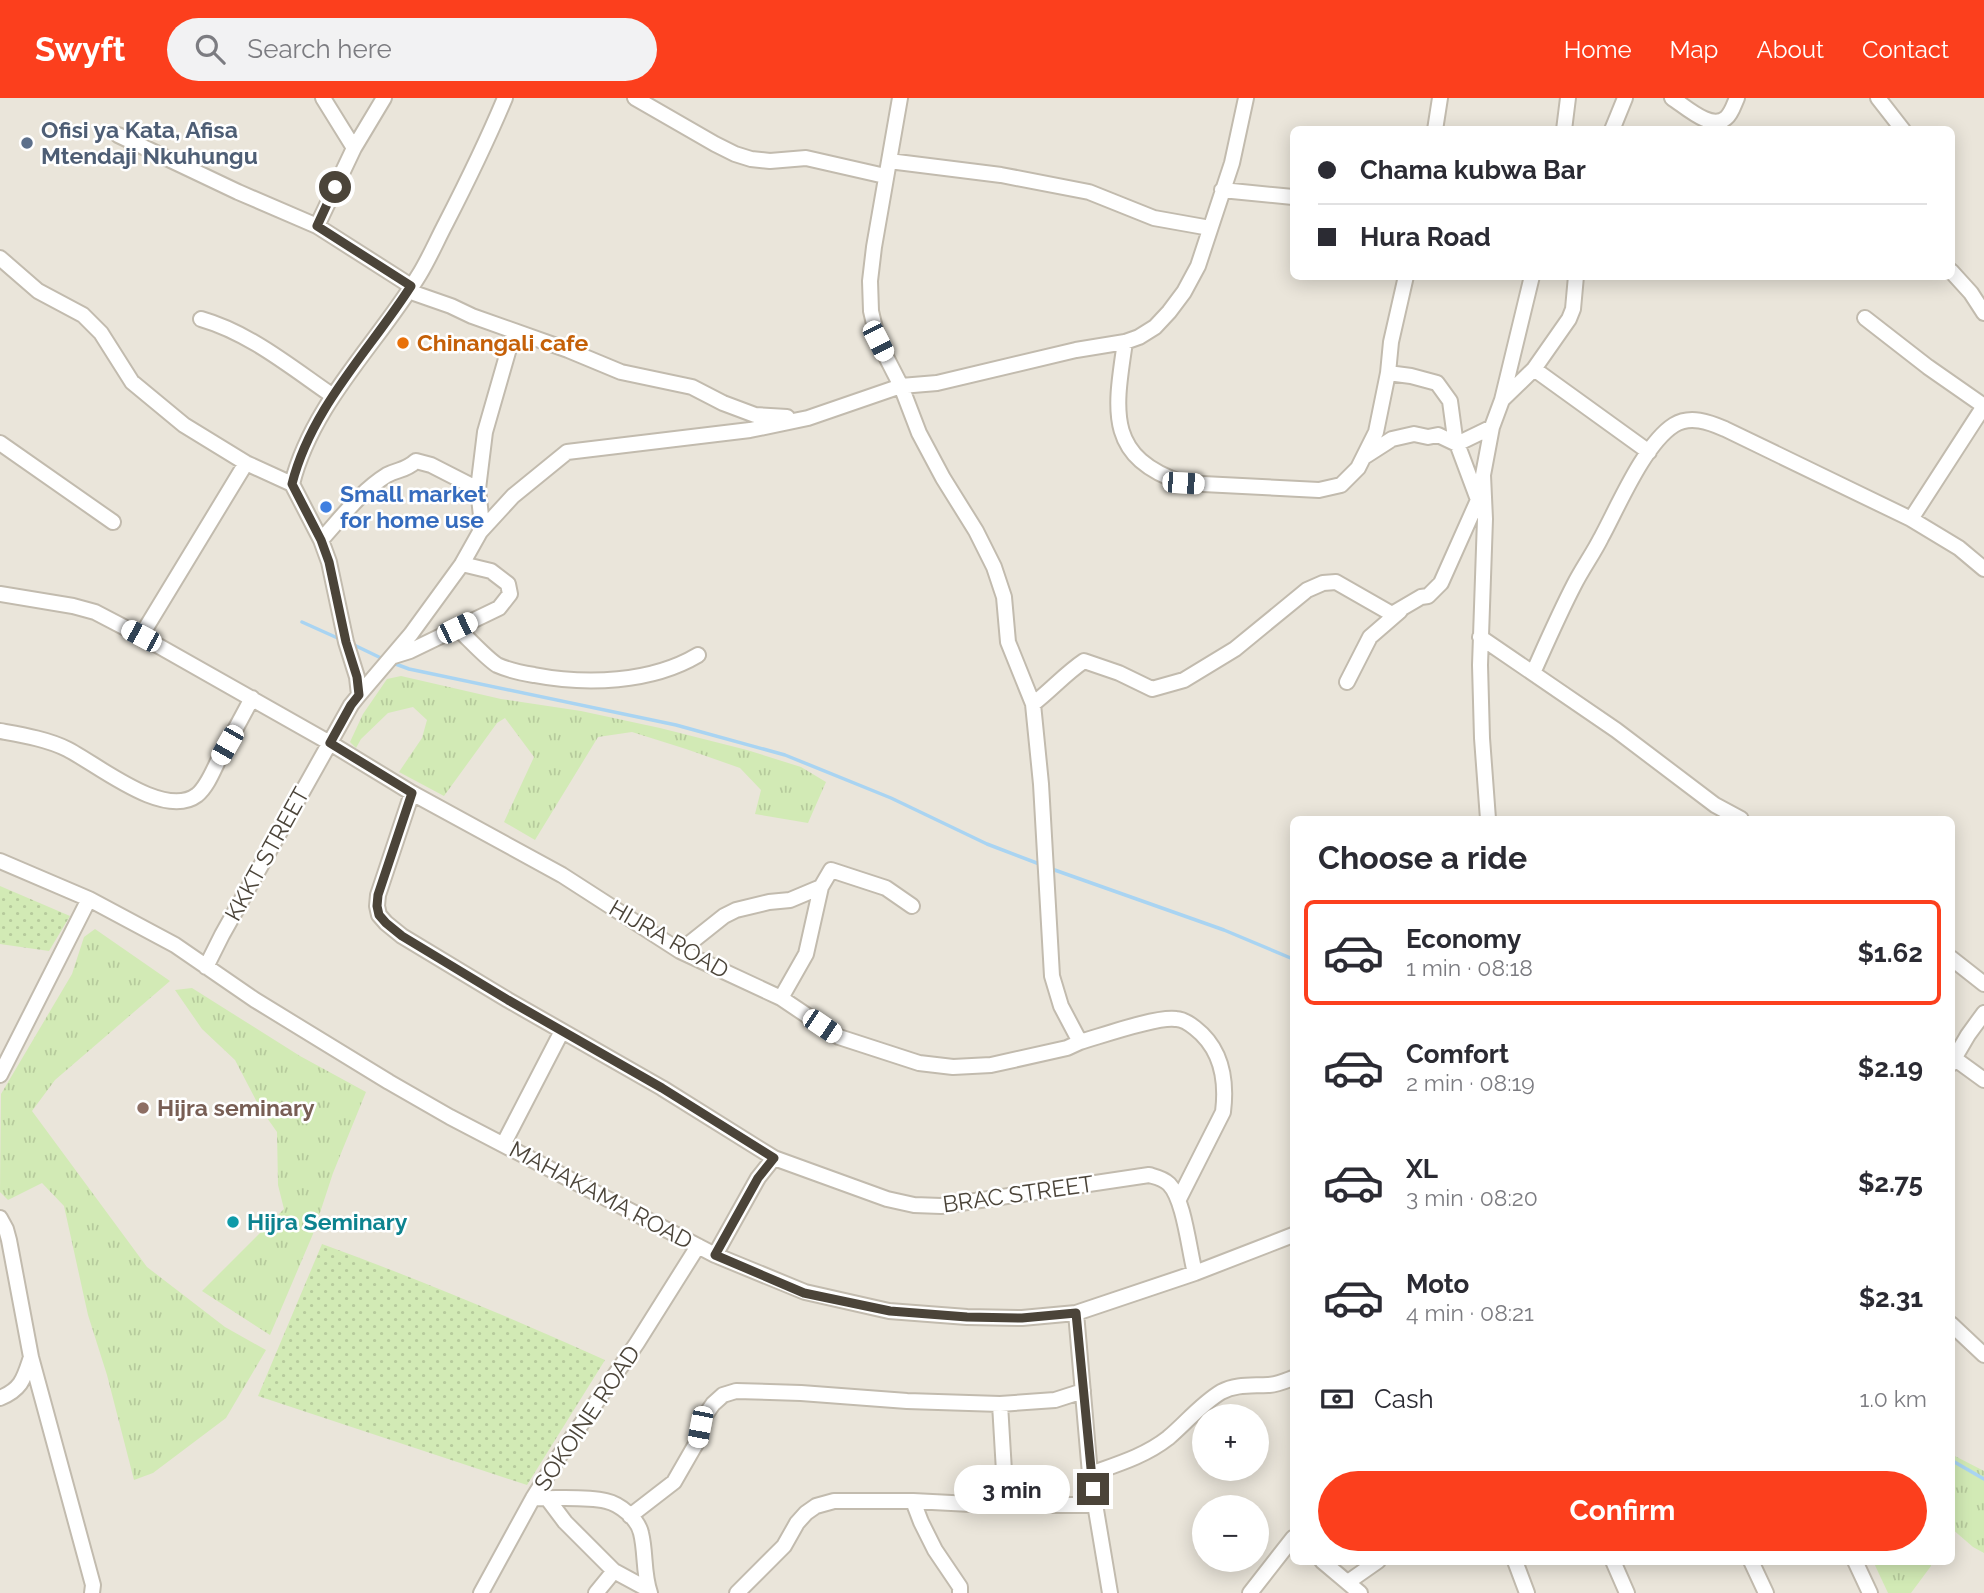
<!DOCTYPE html>
<html lang="en">
<head>
<meta charset="utf-8">
<style>
  :root { --surface:#fff; --page:#f2f2f3; --text:#2b2b33; --muted:#7c7c81; --line:#e1e1e2; --accent:#fc3f1d }
  body { margin:0; font-family:Raleway,sans-serif; background:var(--page); color:var(--text); height:100vh; display:flex; flex-direction:column; font-size:26px; white-space:nowrap }
  * { box-sizing:border-box; margin:0 }
  p { font-size:23px; color:var(--muted) }
  .icon { flex:none; width:38px; height:38px; fill:none; stroke:currentColor; stroke-width:2; stroke-linecap:round; stroke-linejoin:round }
  .map { position:relative; flex:1; overflow:hidden }
  .details { position:absolute; left:1290px; top:718px; width:665px; height:749px; display:flex; flex-direction:column; background:var(--surface); border-radius:10px; box-shadow:0 4px 18px #0003 }
  .details>* { flex:none }
  .guide { position:absolute; left:1290px; top:28px; width:665px; height:154px; border-radius:10px; box-shadow:0 4px 18px #0003; display:grid; align-content:center; height:154px; padding:0 28px; background:var(--surface) }
  .fabs { position:absolute; left:1192px; top:1306px; display:grid; gap:14px }
  .fabs a { display:grid; place-items:center; width:77px; height:77px; border-radius:50%; background:var(--surface); box-shadow:0 4px 18px #0003; font-size:35px }
  .end { position:absolute; width:32px; height:32px; margin:-16px; border:9px solid #4b4439; background:#fff; box-shadow:0 0 0 4px #fff }
  .from { border-radius:50% }
  .bubble { position:absolute; height:49px; border-radius:24px; background:var(--surface); box-shadow:0 4px 18px #0003; font-size:23px; font-weight:700; line-height:49px; text-align:center }
  .car { position:absolute; width:21px; height:42px; margin:-21px -10px; border-radius:9px; box-shadow:0 0 5px 2px #0007; background:linear-gradient(#fff 24%,#345 0 40%,#fff 0 76%,#345 0 86%,#fff 0) }
  .guide b { display:flex; align-items:center; gap:24px; height:66px; font-size:26px }
  .guide b+b { border-top:2px solid var(--line) }
  .guide i { width:18px; height:18px; background:var(--text) }
  ul { padding:0; list-style:none }
  li { display:flex; align-items:center; gap:21px; height:105px; margin:0 14px 10px; padding:0 14px; border:4px solid transparent; border-radius:10px }
  li div { flex:1 }
  li b { display:block; font-size:26px }
  li em { font-style:normal; font-weight:700 }
  li.selected { border-color:var(--accent) }
  li>.icon { width:63px; height:63px; stroke-width:1.5 }
  h2 { padding:0 28px; font-size:32px; line-height:84px }
  .pay { display:flex; align-items:center; gap:18px; height:77px; padding:0 28px; font-size:26px }
  .pay p { margin-inline-start:auto }
  .cta { display:flex; gap:14px; margin-top:auto; padding:14px 28px }
  .cta a { flex:1; height:80px; border-radius:42px; background:var(--accent); color:#fff; font-size:28px; font-weight:700; line-height:80px; text-align:center }
  header { display:flex; align-items:center; gap:42px; box-sizing:border-box; height:98px; padding:0 35px; background:var(--accent); color:#fff }
  header strong { font-size:33px }
  nav { display:flex; gap:38px; margin-inline-start:auto; font-size:24px }
  .search { width:490px; height:63px; background:var(--page); display:flex; align-items:center; gap:18px; box-sizing:border-box; padding:0 24px; border-radius:38px; color:var(--muted); font-size:26px }
  .map>svg:first-child { display:block }
</style>
</head>
<body>
<header>
<strong>Swyft</strong>
<div class="search"><svg class="icon" aria-label="search" viewBox="0 0 24 24"><circle cx="10" cy="10" r="6"/><path d="M15 15l6 6"/></svg>Search here</div>
<nav><a>Home</a><a>Map</a><a>About</a><a>Contact</a></nav>
</header>
<div class="map">
<svg width="1984" height="1495" viewBox="0 0 1984 1495">
  <defs>
    <pattern id="grass-tufts" width="24" height="20" patternUnits="userSpaceOnUse" patternTransform="scale(1.75)"><rect width="24" height="20" fill="#d2eab5"/><path d="M3 7l-1-3M5 7V3M7 7l1-3M15 17l-1-3M17 17v-4M19 17l1-3" fill="none" stroke="#b6ca9c"/></pattern>
    <pattern id="park-dots" width="8" height="8" patternUnits="userSpaceOnUse" patternTransform="scale(1.75)"><rect width="8" height="8" fill="#d2eab5"/><path d="M2 2h.1M6 6h.1" fill="none" stroke="#b6ca9c" stroke-width="1.8" stroke-linecap="round"/></pattern>
  </defs>
  <rect width="100%" height="100%" fill="#f6f3ec"/>
  <path fill="#eae5da" fill-rule="evenodd" d="M 0,0 L 1984,0 L 1984,1495 L 0,1495 ZM 1293,32 L 1951,32 L 1951,178 L 1293,178 ZM 1293,721 L 1951,721 L 1951,1463 L 1293,1463 ZM 1204,1318 L 1256,1318 L 1256,1370 L 1204,1370 ZM 1204,1409 L 1256,1409 L 1256,1461 L 1204,1461 Z"/>
  <path fill="url(#grass-tufts)" d="M 401,578 L 501,601 L 581,613 L 660,630 L 747,652 L 801,669 L 826,684 L 808,725 L 755,716 L 761,692 L 740,670 L 686,651 L 632,634 L 598,639 L 535,742 L 504,724 L 534,659 L 505,620 L 497,625 L 444,698 L 399,674 L 422,640 L 427,622 L 413,609 L 388,615 L 361,641 L 356,650 L 350,644 L 363,616 L 387,581 Z
    M 95,831 L 170,883 L 55,982 L 32,1013 L 147,1169 L 225,1229 L 266,1252 L 226,1320 L 153,1375 L 134,1382 L 107,1277 L 88,1217 L 64,1108 L 42,1085 L 8,1102 L 0,1094 L 1,996 L 72,876 L 84,839 Z
    M 192,890 L 300,958 L 366,994 L 333,1075 L 313,1136 L 270,1237 L 202,1193 L 284,1111 L 278,1087 L 277,1034 L 260,1010 L 235,962 L 202,931 L 175,892 Z
    M 1951,1356 L 1984,1373 L 1984,1455 L 1973,1449 L 1951,1430 Z
    M 1873,1463 L 1931,1463 L 1931,1468 L 1911,1495 L 1888,1495 Z"/>
  <path fill="url(#park-dots)" d="M 0,788 L 70,818 L 49,853 L 0,846 Z
    M 322,1146 C 418,1181 512,1220 605,1262 L 527,1387 L 258,1298 Z"/>
  <g fill="none" stroke-linecap="round" stroke-linejoin="round">
    <path stroke="#a9d4f2" stroke-width="3.5" d="M 302,524 L 342,542
      M 352,546 L 383,561
      M 393,565 L 409,571 L 676,627 L 785,657 L 891,700 L 987,746 L 1042,767
      M 1049,770 L 1224,832 L 1293,861
      M 1951,1362 L 1984,1381"/>
    <g stroke="#c2bbae" stroke-width="18">
      <path id="minor" d="M 323,0 L 354,50
        M 635,0 L 715,46 L 735,56 L 751,61 L 770,63 L 806,60 L 885,78
        M 900,0 L 874,149 L 870,183 L 871,213 L 878,243 L 901,288 L 919,335 L 943,380 L 976,433 L 994,469 L 1004,499 L 1008,544 L 1033,606 L 1041,686 L 1052,878 L 1061,908 L 1080,944
        M 1672,0 C 1685,8 1711,33 1726,20 C 1732,15 1734,6 1737,0
        M 1878,0 L 1903,32
        M 1435,32 L 1440,0
        M 1564,32 L 1568,0
        M 1612,32 L 1625,0
        M 118,37 L 238,94 L 317,128 L 411,188
        M 889,63 L 1001,77 L 1089,94 L 1154,120 L 1210,130
        M 1222,92 L 1293,99
        M 317,128 L 354,50 L 384,0
        M 0,160 L 38,193 L 83,217 L 101,235 L 132,284 L 184,327 L 246,365 L 292,386
        M 1951,173 L 1971,195 L 1984,215
        M 408,193 L 451,208 L 472,218 L 568,252 L 621,274 L 692,289 L 723,305 L 755,317 L 787,319
        M 1865,220 L 1928,269 L 1984,308
        M 201,221 C 250,235 292,270 333,298
        M 1125,244 C 1115,312 1105,359 1183,385 L 1319,392 L 1341,387 L 1358,370 L 1376,334 L 1388,275 L 1391,244 L 1406,178
        M 1534,271 L 1649,354
        M 1388,275 L 1411,278 L 1437,285 L 1450,303 L 1455,340 L 1480,407
        M 1503,301 L 1534,271 L 1569,221 L 1573,211 L 1576,178
        M 0,345 L 113,424
        M 1364,359 L 1392,341 L 1414,336 L 1428,339 L 1438,337 L 1457,346 L 1492,329
        M 1911,421 L 1984,308
        M 480,434 L 513,398 L 567,354 L 750,332 L 808,320 L 901,288 L 937,285 L 1076,252 L 1125,244 L 1139,239 L 1155,229 L 1169,214 L 1184,194 L 1198,168 L 1232,65 L 1246,0
        M 321,442 C 341,420 361,393 387,377 C 398,371 405,373 416,363 L 431,367 L 478,391
        M 0,496 L 73,508 L 95,514 L 141,538 L 330,645 L 412,695 L 562,777 L 680,853 L 781,900 L 839,939 L 919,965 L 953,969 L 991,967 L 1067,950 L 1080,944 C 1101,938 1157,918 1176,921 C 1183,921 1190,926 1195,930 C 1222,951 1227,982 1223,1014 L 1179,1101
        M 457,530 C 468,540 486,560 497,567 C 508,572 522,575 534,577 C 586,587 651,585 698,557
        M 141,538 L 246,365
        M 1480,539 L 1616,632 L 1715,707 L 1741,721
        M 394,558 L 410,553 L 499,510 L 510,496 L 508,486 L 491,473 L 462,466
        M 1533,575 C 1546,546 1559,516 1574,487 C 1582,471 1593,456 1601,440 C 1618,409 1644,346 1674,327 C 1690,317 1709,324 1725,331 L 1911,421 L 1959,450 L 1984,471
        M 1347,584 L 1370,539 L 1400,513
        M 359,597 L 411,536 L 462,466 L 480,434 L 481,418 L 478,391 L 485,334 L 514,233
        M 1033,606 C 1051,592 1066,575 1084,563 L 1119,575 L 1152,591 L 1184,582 L 1235,551 L 1307,492 L 1323,485 L 1336,484 L 1392,516 L 1421,499 L 1428,498 L 1441,485 L 1478,402
        M 0,633 C 22,637 47,641 67,651 C 97,666 164,722 197,697 C 207,689 213,673 219,661 C 230,641 241,621 252,600
        M 412,695 L 378,797 L 377,808 L 379,817 L 386,825 L 402,838 L 508,902 L 662,990 L 774,1060 L 887,1101 L 914,1107 L 941,1108 L 1149,1077 C 1156,1079 1163,1080 1169,1086 C 1184,1101 1189,1152 1195,1175
        M 1488,721 L 1482,640 L 1480,567 L 1485,421 L 1483,377 L 1492,329 L 1502,302 L 1532,178
        M 0,763 L 89,801 L 175,847 L 255,902 L 389,984 L 450,1019 L 715,1157 L 805,1194 L 889,1213 L 967,1219 L 1022,1220 L 1076,1215 L 1195,1175 L 1293,1137
        M 680,853 L 724,818 L 736,812 L 769,804 L 790,802 L 821,789 L 831,772 L 886,790 L 912,808
        M 1951,860 L 1984,886
        M 206,869 L 222,837 L 351,607 L 359,597 L 357,579 L 346,544 L 329,464 L 321,442 L 292,386 C 312,306 377,246 419,177 C 429,161 437,142 446,125 C 467,84 487,43 505,0
        M 781,900 L 806,856 L 821,789
        M 1951,958 L 1984,982
        M 1951,966 L 1968,937 L 1984,915
        M 0,977 L 89,801
        M 504,1045 L 562,933
        M 0,1120 L 6,1131 L 9,1142 L 31,1259 L 93,1487 L 92,1495
        M 715,1157 L 758,1080 L 774,1060
        M 1076,1215 L 1090,1376 L 1110,1495
        M 1951,1226 L 1984,1257
        M 0,1300 C 22,1291 24,1280 31,1259
        M 1000,1306 L 1006,1407
        M 1090,1376 C 1118,1366 1145,1358 1168,1340 C 1186,1325 1201,1306 1221,1294 C 1236,1286 1251,1288 1268,1287 C 1276,1287 1285,1283 1293,1280
        M 533,1400 C 556,1401 584,1398 606,1403 C 620,1406 638,1421 641,1435 C 646,1455 643,1475 650,1495
        M 547,1400 L 565,1424 L 614,1473 L 649,1492
        M 913,1403 L 921,1424 L 935,1452 L 960,1489 L 960,1495
        M 630,1418 L 674,1384 L 697,1344 L 704,1319 L 713,1306 L 723,1297 L 736,1293 L 801,1295 L 907,1303 L 1000,1306 L 1055,1302 L 1083,1293
        M 1322,1463 L 1360,1495
        M 1515,1463 L 1527,1495
        M 1613,1463 L 1627,1495
        M 1751,1463 L 1766,1495
        M 1855,1463 L 1870,1495
        M 1348,1484 L 1378,1463
        M 481,1495 L 533,1400 L 560,1357 L 637,1245 L 698,1148
        M 596,1495 L 614,1473
        M 737,1495 L 784,1448 L 797,1425 L 806,1415 L 816,1408 L 834,1403 L 913,1403 L 990,1407 L 1096,1407
        M 1250,1495 L 1293,1440"/>
    </g>
    <use href="#minor" stroke="#fff" stroke-width="14"/>
  </g>
  <g fill="none" stroke-linecap="round" stroke-linejoin="round">
    <path stroke="#4b4439" stroke-width="9" d="M 335,89 L 317,128 L 411,188 C 370,252 311,310 292,386 L 321,442 L 329,464 L 346,544 L 357,579 L 359,597 L 351,607 L 330,645 L 412,695 L 378,797 L 377,808 L 379,817 L 386,825 L 402,838 L 508,902 L 662,990 L 774,1060 L 758,1080 L 715,1157 L 804,1195 L 890,1213 L 967,1219 L 1022,1220 L 1076,1215 L 1093,1391"/>
  </g>
  <circle fill="#5c6f8a" stroke="#fff" stroke-width="2.5" cx="27" cy="45" r="7"/>
  <circle fill="#e8710a" stroke="#fff" stroke-width="2.5" cx="403" cy="245" r="7"/>
  <circle fill="#3f7fe0" stroke="#fff" stroke-width="2.5" cx="326" cy="409" r="7"/>
  <circle fill="#8d6e63" stroke="#fff" stroke-width="2.5" cx="143" cy="1010" r="7"/>
  <circle fill="#0f9aa8" stroke="#fff" stroke-width="2.5" cx="233" cy="1124" r="7"/>
  <g text-anchor="middle" stroke-width="5" stroke-linejoin="round" paint-order="stroke">
    <g font-size="23" font-weight="bold" fill="#4e5e75" stroke="#fff" text-anchor="start">
      <text x="41" y="40">Ofisi ya Kata, Afisa<tspan x="41" dy="26">Mtendaji Nkuhungu</tspan></text>
    </g>
    <g font-size="23" font-weight="bold" fill="#c56008" stroke="#fff" text-anchor="start">
      <text x="417" y="253">Chinangali cafe</text>
    </g>
    <g font-size="23" font-weight="bold" fill="#366cbe" stroke="#fff" text-anchor="start">
      <text x="340" y="404">Small market<tspan x="340" dy="26">for home use</tspan></text>
    </g>
    <g font-size="23" fill="#4b4439" stroke="#fff">
      <text transform="translate(267 756) rotate(-61)" y="8">KKKT STREET</text>
      <text transform="translate(669 841) rotate(30)" y="8">HIJRA ROAD</text>
      <text transform="translate(1018 1096) rotate(-8)" y="8">BRAC STREET</text>
      <text transform="translate(601 1097) rotate(28)" y="8">MAHAKAMA ROAD</text>
      <text transform="translate(587 1320) rotate(-56)" y="8">SOKOINE ROAD</text>
    </g>
    <g font-size="23" font-weight="bold" fill="#785e54" stroke="#fff" text-anchor="start">
      <text x="157" y="1018">Hijra seminary</text>
    </g>
    <g font-size="23" font-weight="bold" fill="#0d838f" stroke="#fff" text-anchor="start">
      <text x="247" y="1132">Hijra Seminary</text>
    </g>
  </g>
</svg>
<div class="fabs">
<a>+</a>
<a>−</a>
</div>
<i class="end from" style="left:335px;top:89px"></i>
<i class="end" style="left:1093px;top:1391px"></i>
<div class="bubble" style="left:954px;top:1367px;width:116px">3 min</div>
<i class="car" style="left:878px;top:243px;rotate:153deg"></i>
<i class="car" style="left:1183px;top:385px;rotate:94deg"></i>
<i class="car" style="left:457px;top:530px;rotate:64deg"></i>
<i class="car" style="left:141px;top:538px;rotate:298deg"></i>
<i class="car" style="left:227px;top:647px;rotate:210deg"></i>
<i class="car" style="left:822px;top:928px;rotate:124deg"></i>
<i class="car" style="left:700px;top:1329px;rotate:191deg"></i>
<div class="guide">
<b><i class="from"></i>Chama kubwa Bar</b>
<b><i></i>Hura Road</b>
</div>
<section class="details">
<h2>Choose a ride</h2>
<ul>
<li class="selected"><svg class="icon" aria-label="car" viewBox="0 0 24 24"><path d="M5 17H2v-5l4-1 3-4h7l3 4 3 1v5h-3M9 17h6M6 11h13"/><circle cx="7" cy="17" r="2"/><circle cx="17" cy="17" r="2"/></svg><div><b>Economy</b><p>1 min · 08:18</p></div><em>$1.62</em></li>
<li><svg class="icon" aria-label="car" viewBox="0 0 24 24"><path d="M5 17H2v-5l4-1 3-4h7l3 4 3 1v5h-3M9 17h6M6 11h13"/><circle cx="7" cy="17" r="2"/><circle cx="17" cy="17" r="2"/></svg><div><b>Comfort</b><p>2 min · 08:19</p></div><em>$2.19</em></li>
<li><svg class="icon" aria-label="car" viewBox="0 0 24 24"><path d="M5 17H2v-5l4-1 3-4h7l3 4 3 1v5h-3M9 17h6M6 11h13"/><circle cx="7" cy="17" r="2"/><circle cx="17" cy="17" r="2"/></svg><div><b>XL</b><p>3 min · 08:20</p></div><em>$2.75</em></li>
<li><svg class="icon" aria-label="car" viewBox="0 0 24 24"><path d="M5 17H2v-5l4-1 3-4h7l3 4 3 1v5h-3M9 17h6M6 11h13"/><circle cx="7" cy="17" r="2"/><circle cx="17" cy="17" r="2"/></svg><div><b>Moto</b><p>4 min · 08:21</p></div><em>$2.31</em></li>
</ul>
<div class="pay"><svg class="icon" aria-label="cash" viewBox="0 0 24 24"><path d="M3 7h18v10H3z"/><circle cx="12" cy="12" r="2"/></svg>Cash<p>1.0 km</p></div>
<div class="cta"><a>Confirm</a></div>
</section>
</div>
</body>
</html>
